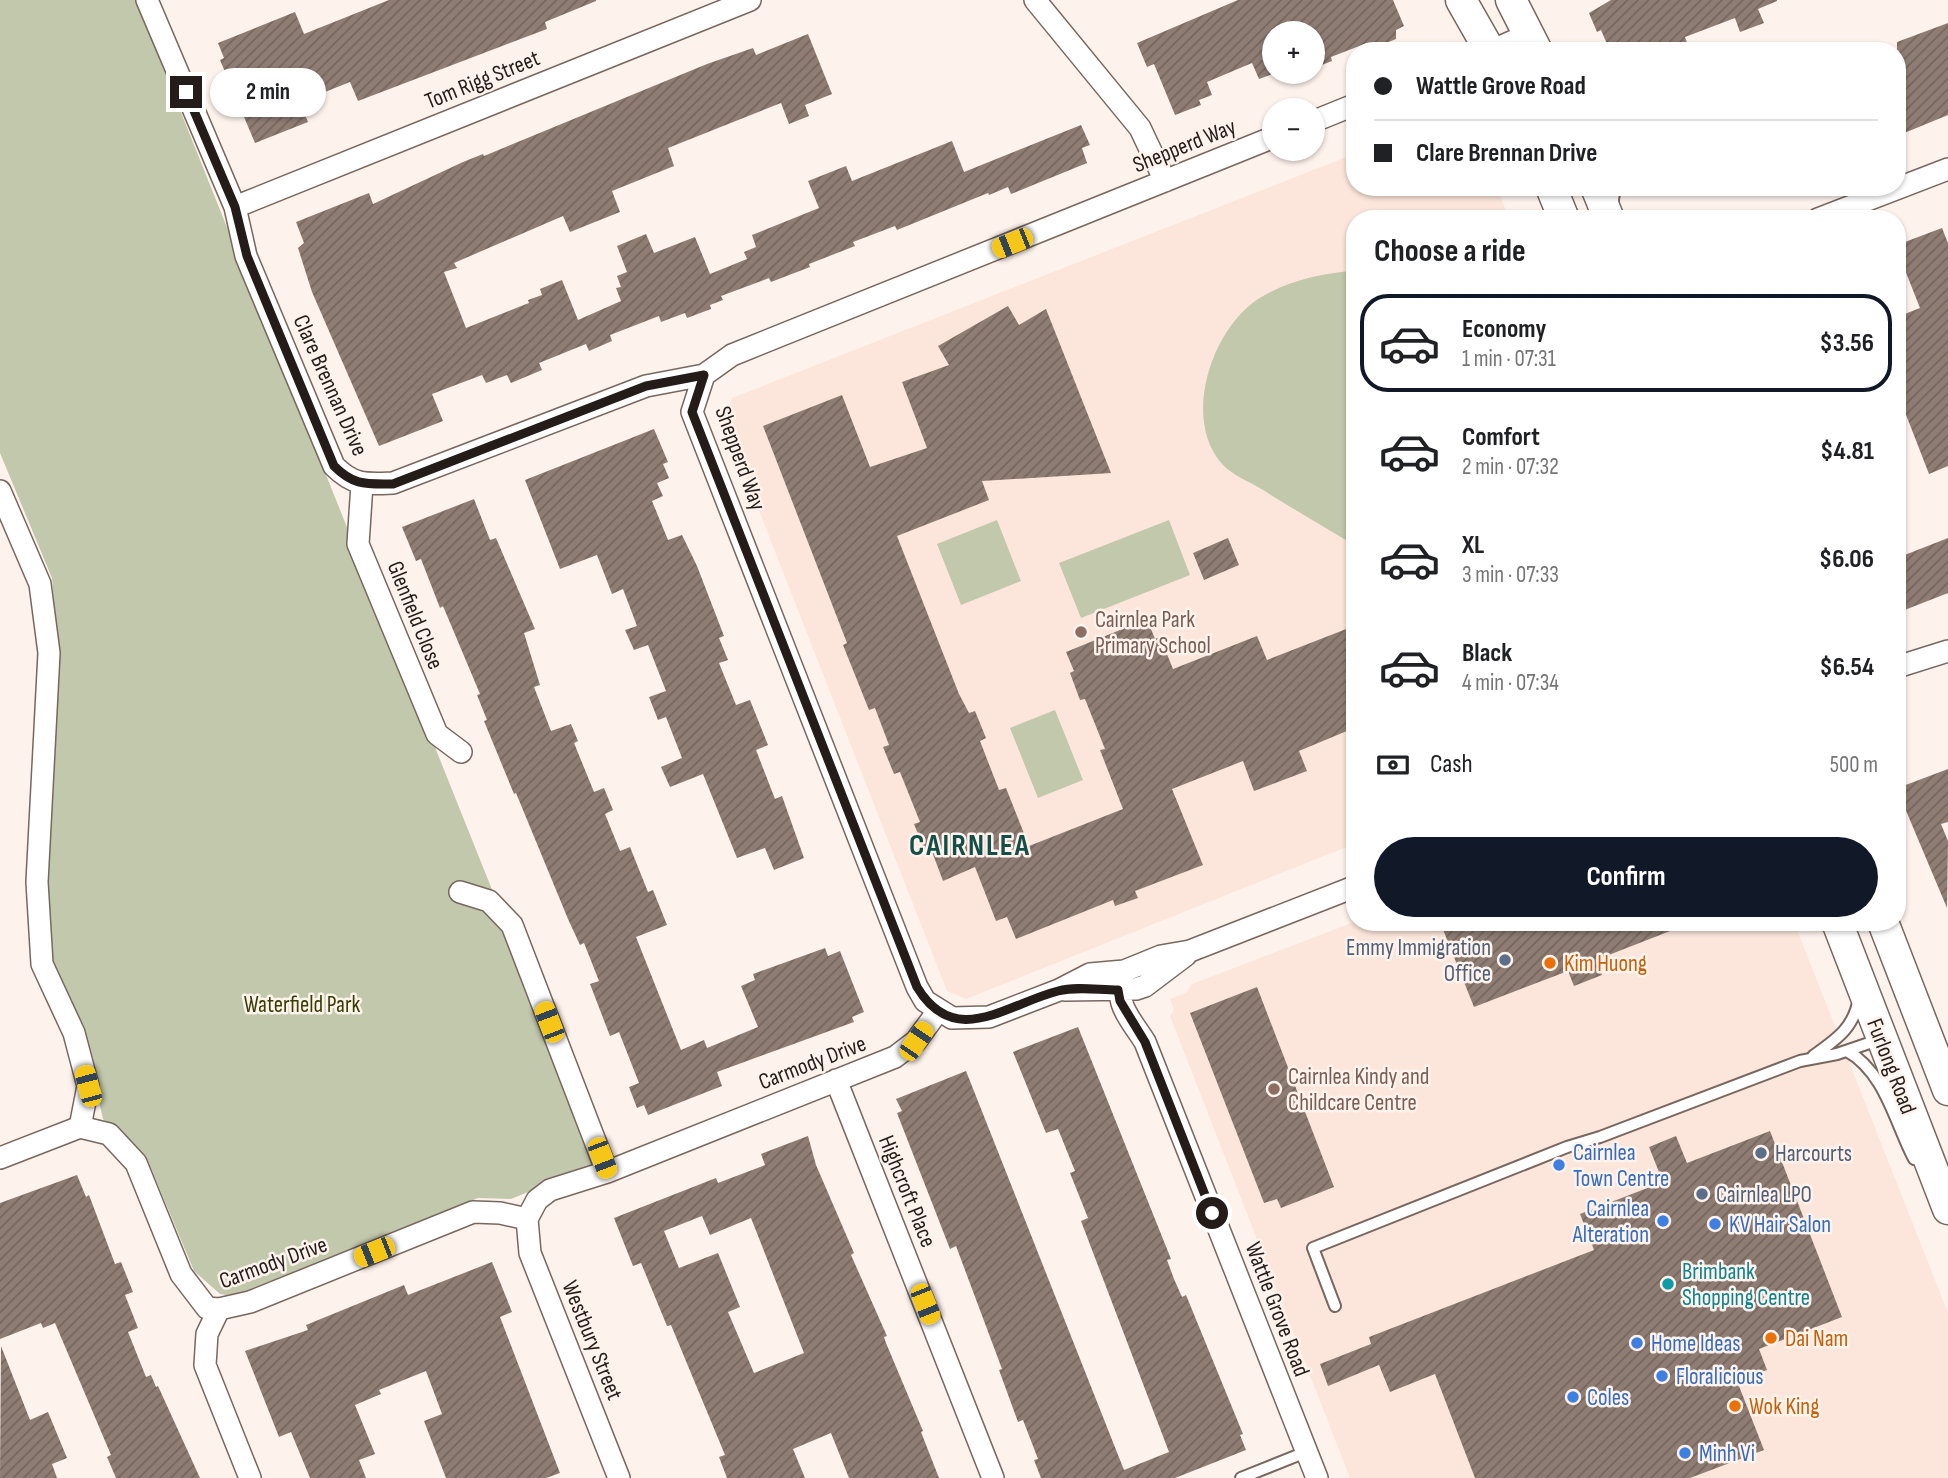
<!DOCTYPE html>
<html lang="en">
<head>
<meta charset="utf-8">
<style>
  :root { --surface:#fff; --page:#f6f6f6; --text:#202124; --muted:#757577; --line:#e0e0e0; --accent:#111827 }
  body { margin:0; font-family:"Sofia Sans Condensed",sans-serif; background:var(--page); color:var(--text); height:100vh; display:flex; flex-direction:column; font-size:26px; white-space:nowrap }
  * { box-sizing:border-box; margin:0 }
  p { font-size:23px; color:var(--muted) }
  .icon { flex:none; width:38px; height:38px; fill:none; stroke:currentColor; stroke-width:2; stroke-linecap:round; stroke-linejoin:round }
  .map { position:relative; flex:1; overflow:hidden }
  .details { position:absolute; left:1346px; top:210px; width:560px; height:721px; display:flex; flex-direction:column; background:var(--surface); border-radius:28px; box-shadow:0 2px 5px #0004 }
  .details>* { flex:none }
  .top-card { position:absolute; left:1346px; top:42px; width:560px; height:154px; border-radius:28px; box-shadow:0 2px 5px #0004; display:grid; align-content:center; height:154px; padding:0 28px; background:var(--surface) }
  .controls { position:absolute; left:1262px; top:21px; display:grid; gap:14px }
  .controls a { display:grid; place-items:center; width:63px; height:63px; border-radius:50%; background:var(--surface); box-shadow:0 2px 5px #0004; font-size:35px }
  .end { position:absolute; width:32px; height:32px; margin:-16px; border:9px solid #231c19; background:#fff; box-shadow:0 0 0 4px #fff }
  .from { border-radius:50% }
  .bubble { position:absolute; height:49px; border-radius:24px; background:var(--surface); box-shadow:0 2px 5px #0004; font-size:23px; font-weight:700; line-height:49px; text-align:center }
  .car { position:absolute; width:21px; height:42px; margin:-21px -10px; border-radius:9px; box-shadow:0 0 5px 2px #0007; background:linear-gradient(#f5c518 24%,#345 0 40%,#f5c518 0 76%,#345 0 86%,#f5c518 0) }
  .top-card b { display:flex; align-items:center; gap:24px; height:66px; font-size:26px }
  .top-card b+b { border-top:2px solid var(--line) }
  .top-card i { width:18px; height:18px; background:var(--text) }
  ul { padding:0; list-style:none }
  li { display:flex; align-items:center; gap:21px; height:98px; margin:0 14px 10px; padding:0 14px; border:4px solid transparent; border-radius:28px }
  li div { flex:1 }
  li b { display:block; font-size:26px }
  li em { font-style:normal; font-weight:700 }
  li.selected { border-color:var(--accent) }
  li>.icon { width:63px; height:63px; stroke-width:1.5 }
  h2 { padding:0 28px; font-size:32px; line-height:84px }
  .pay { display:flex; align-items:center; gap:18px; height:77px; padding:0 28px; font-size:26px }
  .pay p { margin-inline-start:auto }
  .button { display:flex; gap:14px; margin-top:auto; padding:14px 28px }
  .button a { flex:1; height:80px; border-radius:42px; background:var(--accent); color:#fff; font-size:28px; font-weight:700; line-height:80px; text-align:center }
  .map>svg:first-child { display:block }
</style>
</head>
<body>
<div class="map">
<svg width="1948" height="1478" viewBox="0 0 1948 1478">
  <defs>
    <pattern id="building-hatch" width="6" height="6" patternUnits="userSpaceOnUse" patternTransform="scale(1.75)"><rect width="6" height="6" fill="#8f7d74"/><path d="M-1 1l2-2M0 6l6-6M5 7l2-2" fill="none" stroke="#74665e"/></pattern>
  </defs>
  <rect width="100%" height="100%" fill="#fef2ec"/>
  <path fill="#fce6db" d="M 1354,154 L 1354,187 L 1497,187 L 1509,219 L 1354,219 L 1354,844 L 966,999 L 947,991 L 724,421 L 732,398 Z
    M 1354,922 L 1794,922 L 1948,1313 L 1948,1478 L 1350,1478 L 1170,1016 L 1174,1010 L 1170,999 L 1186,993 L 1192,984 Z"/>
  <path fill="#c2c8ac" d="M 0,0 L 136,0 L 601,1162 L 511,1199 L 478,1198 L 234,1296 L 220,1294 L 194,1271 L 148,1161 L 103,1119 L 82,1027 L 52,964 L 48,887 L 58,654 L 52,578 L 0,453 Z
    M 1354,271 L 1354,545 C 1324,527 1293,509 1263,490 C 1250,482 1232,475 1222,464 C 1182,419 1211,330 1258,299 C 1287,281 1321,273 1354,271 Z
    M 997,520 L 1021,581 L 961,605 L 937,544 Z
    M 1169,520 L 1190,575 L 1081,618 L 1059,563 Z
    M 1055,710 L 1083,780 L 1038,798 L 1010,728 Z"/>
  <path fill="url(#building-hatch)" fill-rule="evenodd" d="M 389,0 L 596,0 L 596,1 L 545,22 L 547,29 L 358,101 L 350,82 L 300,102 L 308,122 L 255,143 L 220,60 L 224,58 L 218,43 L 295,12 L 304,34 Z
    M 1238,0 L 1393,0 L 1404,26 L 1396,30 L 1396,39 L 1369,50 L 1367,43 L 1331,57 L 1332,61 L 1312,69 L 1312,33 L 1274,33 L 1274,72 L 1278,72 L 1259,79 L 1252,63 L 1207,82 L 1212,95 L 1199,100 L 1201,105 L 1175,115 L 1154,64 L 1147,67 L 1137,43 Z
    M 1611,0 L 1777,0 L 1777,1 L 1758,9 L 1764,23 L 1740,32 L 1735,18 L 1685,37 L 1690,51 L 1610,51 L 1601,30 L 1597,32 L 1589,13 Z
    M 1948,23 L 1948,115 L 1897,136 L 1897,42 Z
    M 808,34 L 832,94 L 805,105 L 809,116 L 789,124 L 781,103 L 668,148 L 674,166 L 612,191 L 620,212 L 570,232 L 563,216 L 454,263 L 457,268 L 444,272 L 466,328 L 529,303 L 528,300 L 542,295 L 540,289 L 562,280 L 578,320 L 621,301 L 616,288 L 621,287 L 617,276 L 627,272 L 617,246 L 646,234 L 654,253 L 695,237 L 710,274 L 747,259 L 744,252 L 756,247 L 752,235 L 819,208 L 808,181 L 846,166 L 852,181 L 952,141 L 964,172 L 1081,125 L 1090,145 L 1082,148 L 1087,163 L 1011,194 L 1008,187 L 989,195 L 988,193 L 897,230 L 895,226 L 853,242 L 855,246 L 809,264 L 810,267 L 771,282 L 769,278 L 721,296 L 723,300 L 710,305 L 711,309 L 687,318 L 685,313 L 661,322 L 659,316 L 610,335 L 612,341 L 589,351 L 586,344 L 539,363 L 542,370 L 511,383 L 507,375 L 486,383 L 482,375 L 432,394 L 443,421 L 379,446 L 312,292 L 298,248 L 304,243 L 296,222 L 369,193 L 373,204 L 463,162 L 483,154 L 484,156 L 707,64 L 753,48 L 756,55 Z
    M 1942,228 L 1948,243 L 1948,466 L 1929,474 L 1903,407 L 1897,409 L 1897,317 L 1920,308 L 1905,270 L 1897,274 L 1897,245 Z
    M 1008,306 L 1019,325 L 1046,309 L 1111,473 L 982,481 L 989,500 L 897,536 L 959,694 L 969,713 L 975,711 L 986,738 L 980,741 L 999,790 L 1006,788 L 1029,846 L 1123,809 L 1100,750 L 1105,749 L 1085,699 L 1080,700 L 1070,673 L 1074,671 L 1066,652 L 1147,619 L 1155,639 L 1160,637 L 1173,669 L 1257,636 L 1267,660 L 1354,626 L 1354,728 L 1299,751 L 1307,771 L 1254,791 L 1243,761 L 1172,789 L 1203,865 L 1135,891 L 1138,898 L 1115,906 L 1113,900 L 1016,939 L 1007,917 L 996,921 L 975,867 L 943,881 L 931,849 L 925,851 L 914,824 L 920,822 L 900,772 L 894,774 L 883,747 L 889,745 L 875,708 L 869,710 L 843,645 L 847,643 L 763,426 L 842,395 L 870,467 L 927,448 L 902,382 L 949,365 L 938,346 Z
    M 654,429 L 668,462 L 663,464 L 669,478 L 657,483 L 663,496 L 652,501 L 668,540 L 682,535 L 697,566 L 724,636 L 719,638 L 728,660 L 719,663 L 736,705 L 750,700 L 768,745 L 756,750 L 775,799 L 782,796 L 804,858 L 774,870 L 765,848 L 737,858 L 703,774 L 670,787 L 661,767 L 682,758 L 666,717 L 658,720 L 649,697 L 666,691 L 648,645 L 634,650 L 625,630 L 637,626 L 623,589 L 612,594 L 597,555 L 560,569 L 525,480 Z
    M 474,499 L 490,540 L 496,538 L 535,629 L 524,633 L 540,685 L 534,687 L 551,731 L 571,724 L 578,741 L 574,743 L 594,792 L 604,788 L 613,810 L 605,814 L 620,851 L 630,847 L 648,892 L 653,890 L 667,925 L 636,937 L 681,1050 L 704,1040 L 707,1048 L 758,1027 L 741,986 L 755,980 L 753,974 L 825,948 L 828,956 L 840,951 L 864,1012 L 852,1017 L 854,1022 L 717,1072 L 722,1086 L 648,1115 L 644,1105 L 637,1108 L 629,1087 L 639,1083 L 619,1032 L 610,1036 L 590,984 L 599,981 L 584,943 L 580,945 L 568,919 L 516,793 L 514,794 L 484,721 L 487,720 L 477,695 L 480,694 L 443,606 L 440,608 L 421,559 L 416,561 L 402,527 Z
    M 1228,538 L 1239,565 L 1204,580 L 1193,553 Z
    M 1948,538 L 1948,593 L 1897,613 L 1897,558 Z
    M 1948,769 L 1948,822 L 1941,824 L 1948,841 L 1947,908 L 1899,794 L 1905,792 L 1903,786 Z
    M 1440,922 L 1688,922 L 1688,924 L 1596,960 L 1602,975 L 1574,986 L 1568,971 L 1474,1007 Z
    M 1257,987 L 1334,1187 L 1281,1208 L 1277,1199 L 1264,1203 L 1190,1013 Z
    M 1078,1027 L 1171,1259 L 1167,1260 L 1174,1279 L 1182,1297 L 1186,1295 L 1243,1434 L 1240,1435 L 1246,1450 L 1175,1478 L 1041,1478 L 1034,1460 L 1038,1459 L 1023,1420 L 1018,1422 L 999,1370 L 1002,1369 L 956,1246 L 950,1249 L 897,1113 L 902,1111 L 896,1099 L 966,1071 L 1124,1470 L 1169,1452 L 1081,1221 L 1088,1218 L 1070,1173 L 1075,1171 L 1058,1129 L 1046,1133 L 1013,1052 Z
    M 1770,1131 L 1842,1317 L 1759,1349 L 1767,1370 L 1737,1381 L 1764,1450 L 1690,1478 L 1475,1478 L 1435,1374 L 1390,1392 L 1379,1365 L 1328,1386 L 1320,1364 L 1371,1344 L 1369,1337 L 1594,1250 L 1580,1214 L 1663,1182 L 1649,1147 L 1676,1136 L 1687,1163 Z
    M 808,1136 L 816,1165 L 854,1253 L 851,1255 L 887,1336 L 884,1337 L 886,1343 L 923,1431 L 921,1432 L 939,1478 L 849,1478 L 831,1433 L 793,1449 L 805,1478 L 727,1478 L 719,1457 L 725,1455 L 671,1325 L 667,1326 L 641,1263 L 633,1266 L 614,1218 L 716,1178 L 718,1183 L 765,1165 L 761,1154 ZM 702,1216 L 710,1235 L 751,1218 L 804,1353 L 754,1373 L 728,1312 L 740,1307 L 718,1253 L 679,1268 L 664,1231 Z
    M 77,1175 L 86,1197 L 89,1195 L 115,1264 L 121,1262 L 133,1292 L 125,1295 L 138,1328 L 128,1332 L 146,1377 L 151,1375 L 156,1387 L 158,1386 L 200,1478 L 116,1478 L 107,1457 L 111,1455 L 55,1323 L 43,1328 L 41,1323 L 0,1339 L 0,1203 Z
    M 492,1262 L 512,1312 L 500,1317 L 560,1473 L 546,1478 L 446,1478 L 424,1421 L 442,1414 L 426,1371 L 379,1390 L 381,1394 L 355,1405 L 375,1454 L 359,1460 L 366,1478 L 310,1478 L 291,1432 L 279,1437 L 245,1351 L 308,1330 L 306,1325 L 404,1285 L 408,1295 Z
    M 1,1346 L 30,1420 L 48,1412 L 67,1458 L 52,1464 L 57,1478 L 0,1478 Z"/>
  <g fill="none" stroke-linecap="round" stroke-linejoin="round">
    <g stroke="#78675e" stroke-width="14">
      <path id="service" d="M 1612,206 L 1615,187
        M 1847,1051 C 1885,1072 1895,1123 1914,1159
        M 1813,1056 C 1837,1039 1854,1028 1859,998
        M 1335,1306 L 1313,1248 L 1567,1147 L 1600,1137 L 1800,1061 L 1837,1054 L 1881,1039
        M 1241,1478 L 1306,1452"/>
    </g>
    <g stroke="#78675e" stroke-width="24">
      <path id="minor" d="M 147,0 L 235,207 L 246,256 L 334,466 C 354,486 366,484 393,483 L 646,386 L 704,375
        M 1035,0 L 1140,128 L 1165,181
        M 1491,51 L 1529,34
        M 1312,122 L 1354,105
        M 1274,137 L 732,355 L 704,375 L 692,412 L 917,987 L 925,1001 L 952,1018 L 989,1017 L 1059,990 L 1090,974 L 1124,971 L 1161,956 L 1190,951 L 1354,887
        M 235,207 L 750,0
        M 1818,219 L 1948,169
        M 362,484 L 358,544 L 437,734 L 461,752
        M 0,491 L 40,584 L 49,653 L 37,882 L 42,964 L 74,1033 L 88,1086 L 80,1127
        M 1897,667 L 1948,651
        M 460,892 L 489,901 L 512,925 L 607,1172
        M 1124,971 C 1113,1004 1128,1015 1145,1042 L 1317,1478
        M 1065,990 L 1136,989 L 1145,986 L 1186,955
        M 836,1080 L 993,1478
        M 0,1158 L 80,1127 L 109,1134 L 136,1163 L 181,1274 L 207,1308 L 219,1309 L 250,1302 L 473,1212 L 500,1213 L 527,1219 L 537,1200 L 550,1190 L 607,1172 L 895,1057 L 916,1041 L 938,1011
        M 527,1219 L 530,1253 L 619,1478
        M 219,1309 L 207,1334 L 205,1365 L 250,1478"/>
    </g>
    <g stroke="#78675e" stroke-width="33">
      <path id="secondary" d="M 1461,0 L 1490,51
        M 1511,0 L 1537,51
        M 1551,187 L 1564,219
        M 1596,187 L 1609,219
        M 1837,922 L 1948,1209
        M 1883,922 L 1948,1090"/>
    </g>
    <use href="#service" stroke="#fff" stroke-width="10"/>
    <use href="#minor" stroke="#fff" stroke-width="21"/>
    <use href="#secondary" stroke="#fff" stroke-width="30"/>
  </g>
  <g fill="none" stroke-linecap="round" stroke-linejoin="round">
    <path stroke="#231c19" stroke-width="9" d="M 186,92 L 235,207 L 247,256 L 334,466 C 354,486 366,484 393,484 L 646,386 L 704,375 L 692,412 L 917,987 C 955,1050 1007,1004 1058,991 C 1077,986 1098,990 1118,990 L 1120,1001 L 1145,1042 L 1212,1213"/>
  </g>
  <g fill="#8d6e63" stroke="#fef2ec" stroke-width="2.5">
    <circle cx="1081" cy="632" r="7"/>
    <circle cx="1274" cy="1089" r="7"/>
  </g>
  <g fill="#5c6f8a" stroke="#fef2ec" stroke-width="2.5">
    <circle cx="1505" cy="960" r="7"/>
    <circle cx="1761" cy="1153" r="7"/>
    <circle cx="1702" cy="1194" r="7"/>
  </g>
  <g fill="#e8710a" stroke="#fef2ec" stroke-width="2.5">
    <circle cx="1550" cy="963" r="7"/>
    <circle cx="1771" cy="1338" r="7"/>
    <circle cx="1735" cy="1406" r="7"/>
  </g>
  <g fill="#3f7fe0" stroke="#fef2ec" stroke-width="2.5">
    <circle cx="1559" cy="1165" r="7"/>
    <circle cx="1663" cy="1221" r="7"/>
    <circle cx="1715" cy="1224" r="7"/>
    <circle cx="1637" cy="1343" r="7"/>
    <circle cx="1662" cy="1376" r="7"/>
    <circle cx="1573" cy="1397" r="7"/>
    <circle cx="1685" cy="1453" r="7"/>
  </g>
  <circle fill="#0f9aa8" stroke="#fef2ec" stroke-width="2.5" cx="1668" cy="1284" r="7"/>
  <g text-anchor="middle" stroke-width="5" stroke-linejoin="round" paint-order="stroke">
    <g font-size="23" fill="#231c19" stroke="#fef2ec">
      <text transform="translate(482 79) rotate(-22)" y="8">Tom Rigg Street</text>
      <text transform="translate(1184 145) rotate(-22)" y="8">Shepperd Way</text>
      <text transform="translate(331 385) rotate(66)" y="8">Clare Brennan Drive</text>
      <text transform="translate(741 458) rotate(70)" y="8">Shepperd Way</text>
      <text transform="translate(416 615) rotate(68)" y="8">Glenfield Close</text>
      <text transform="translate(812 1062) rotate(-21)" y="8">Carmody Drive</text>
      <text transform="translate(1892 1066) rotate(69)" y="8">Furlong Road</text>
      <text transform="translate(908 1191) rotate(68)" y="8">Highcroft Place</text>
      <text transform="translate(273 1262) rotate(-20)" y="8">Carmody Drive</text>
      <text transform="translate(1278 1309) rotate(69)" y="8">Wattle Grove Road</text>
      <text transform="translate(593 1340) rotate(68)" y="8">Westbury Street</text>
    </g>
    <g font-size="23" fill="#785e54" stroke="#fef2ec" text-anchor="start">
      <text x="1095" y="627">Cairnlea Park<tspan x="1095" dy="26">Primary School</tspan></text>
      <text x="1288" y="1084">Cairnlea Kindy and<tspan x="1288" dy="26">Childcare Centre</tspan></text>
    </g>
    <g font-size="23" fill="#4e5e75" stroke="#fef2ec" text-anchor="start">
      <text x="1491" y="955" text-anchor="end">Emmy Immigration<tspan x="1491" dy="26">Office</tspan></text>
      <text x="1775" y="1161">Harcourts</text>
      <text x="1716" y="1202">Cairnlea LPO</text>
    </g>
    <g font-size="23" fill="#c56008" stroke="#fef2ec" text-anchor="start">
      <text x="1564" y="971">Kim Huong</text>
      <text x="1785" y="1346">Dai Nam</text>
      <text x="1749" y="1414">Wok King</text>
    </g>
    <g font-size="23" fill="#363d00" stroke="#fef2ec">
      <text x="302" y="1012">Waterfield Park</text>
    </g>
    <g font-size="23" fill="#366cbe" stroke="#fef2ec" text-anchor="start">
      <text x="1573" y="1160">Cairnlea<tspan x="1573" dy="26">Town Centre</tspan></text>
      <text x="1649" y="1216" text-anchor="end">Cairnlea<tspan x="1649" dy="26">Alteration</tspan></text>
      <text x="1729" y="1232">KV Hair Salon</text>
      <text x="1651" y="1351">Home Ideas</text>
      <text x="1676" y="1384">Floralicious</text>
      <text x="1587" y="1405">Coles</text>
      <text x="1699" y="1461">Minh Vi</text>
    </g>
    <g font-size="23" fill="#0d838f" stroke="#fef2ec" text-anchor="start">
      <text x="1682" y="1279">Brimbank<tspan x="1682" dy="26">Shopping Centre</tspan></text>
    </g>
    <g font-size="30" font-weight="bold" letter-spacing="2" fill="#134e47" stroke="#fef2ec">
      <text x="970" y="855">CAIRNLEA</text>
    </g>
  </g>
</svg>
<div class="controls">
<a>+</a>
<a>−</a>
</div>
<i class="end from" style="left:1212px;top:1213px"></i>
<i class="end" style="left:186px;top:92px"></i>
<div class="bubble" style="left:210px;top:68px;width:116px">2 min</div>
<i class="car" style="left:1012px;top:243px;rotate:248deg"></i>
<i class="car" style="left:549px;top:1022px;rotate:339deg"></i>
<i class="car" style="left:916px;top:1041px;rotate:34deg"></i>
<i class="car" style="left:88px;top:1086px;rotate:345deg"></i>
<i class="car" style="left:602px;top:1158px;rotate:159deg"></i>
<i class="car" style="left:374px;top:1252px;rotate:248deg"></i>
<i class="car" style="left:925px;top:1304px;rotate:158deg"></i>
<div class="top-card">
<b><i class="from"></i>Wattle Grove Road</b>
<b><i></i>Clare Brennan Drive</b>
</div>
<section class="details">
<h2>Choose a ride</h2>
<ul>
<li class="selected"><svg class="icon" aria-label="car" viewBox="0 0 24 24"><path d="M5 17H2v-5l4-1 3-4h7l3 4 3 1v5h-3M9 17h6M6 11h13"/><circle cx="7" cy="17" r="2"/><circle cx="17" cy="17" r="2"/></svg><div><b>Economy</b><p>1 min · 07:31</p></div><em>$3.56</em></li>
<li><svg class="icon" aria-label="car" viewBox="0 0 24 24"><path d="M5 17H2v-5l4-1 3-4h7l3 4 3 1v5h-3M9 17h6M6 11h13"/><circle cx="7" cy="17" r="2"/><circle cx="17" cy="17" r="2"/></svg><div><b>Comfort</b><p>2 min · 07:32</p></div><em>$4.81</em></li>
<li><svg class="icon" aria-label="car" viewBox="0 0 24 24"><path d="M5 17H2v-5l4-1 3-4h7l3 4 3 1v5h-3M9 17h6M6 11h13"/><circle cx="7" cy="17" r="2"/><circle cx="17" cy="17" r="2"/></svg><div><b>XL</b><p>3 min · 07:33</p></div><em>$6.06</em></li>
<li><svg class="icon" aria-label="car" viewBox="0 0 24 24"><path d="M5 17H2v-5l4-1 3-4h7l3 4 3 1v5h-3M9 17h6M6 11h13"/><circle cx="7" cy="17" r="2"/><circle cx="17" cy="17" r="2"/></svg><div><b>Black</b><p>4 min · 07:34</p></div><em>$6.54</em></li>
</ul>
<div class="pay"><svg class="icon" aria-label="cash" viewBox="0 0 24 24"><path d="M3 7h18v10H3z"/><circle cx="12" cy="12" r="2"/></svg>Cash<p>500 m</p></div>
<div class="button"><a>Confirm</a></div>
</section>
</div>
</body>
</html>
